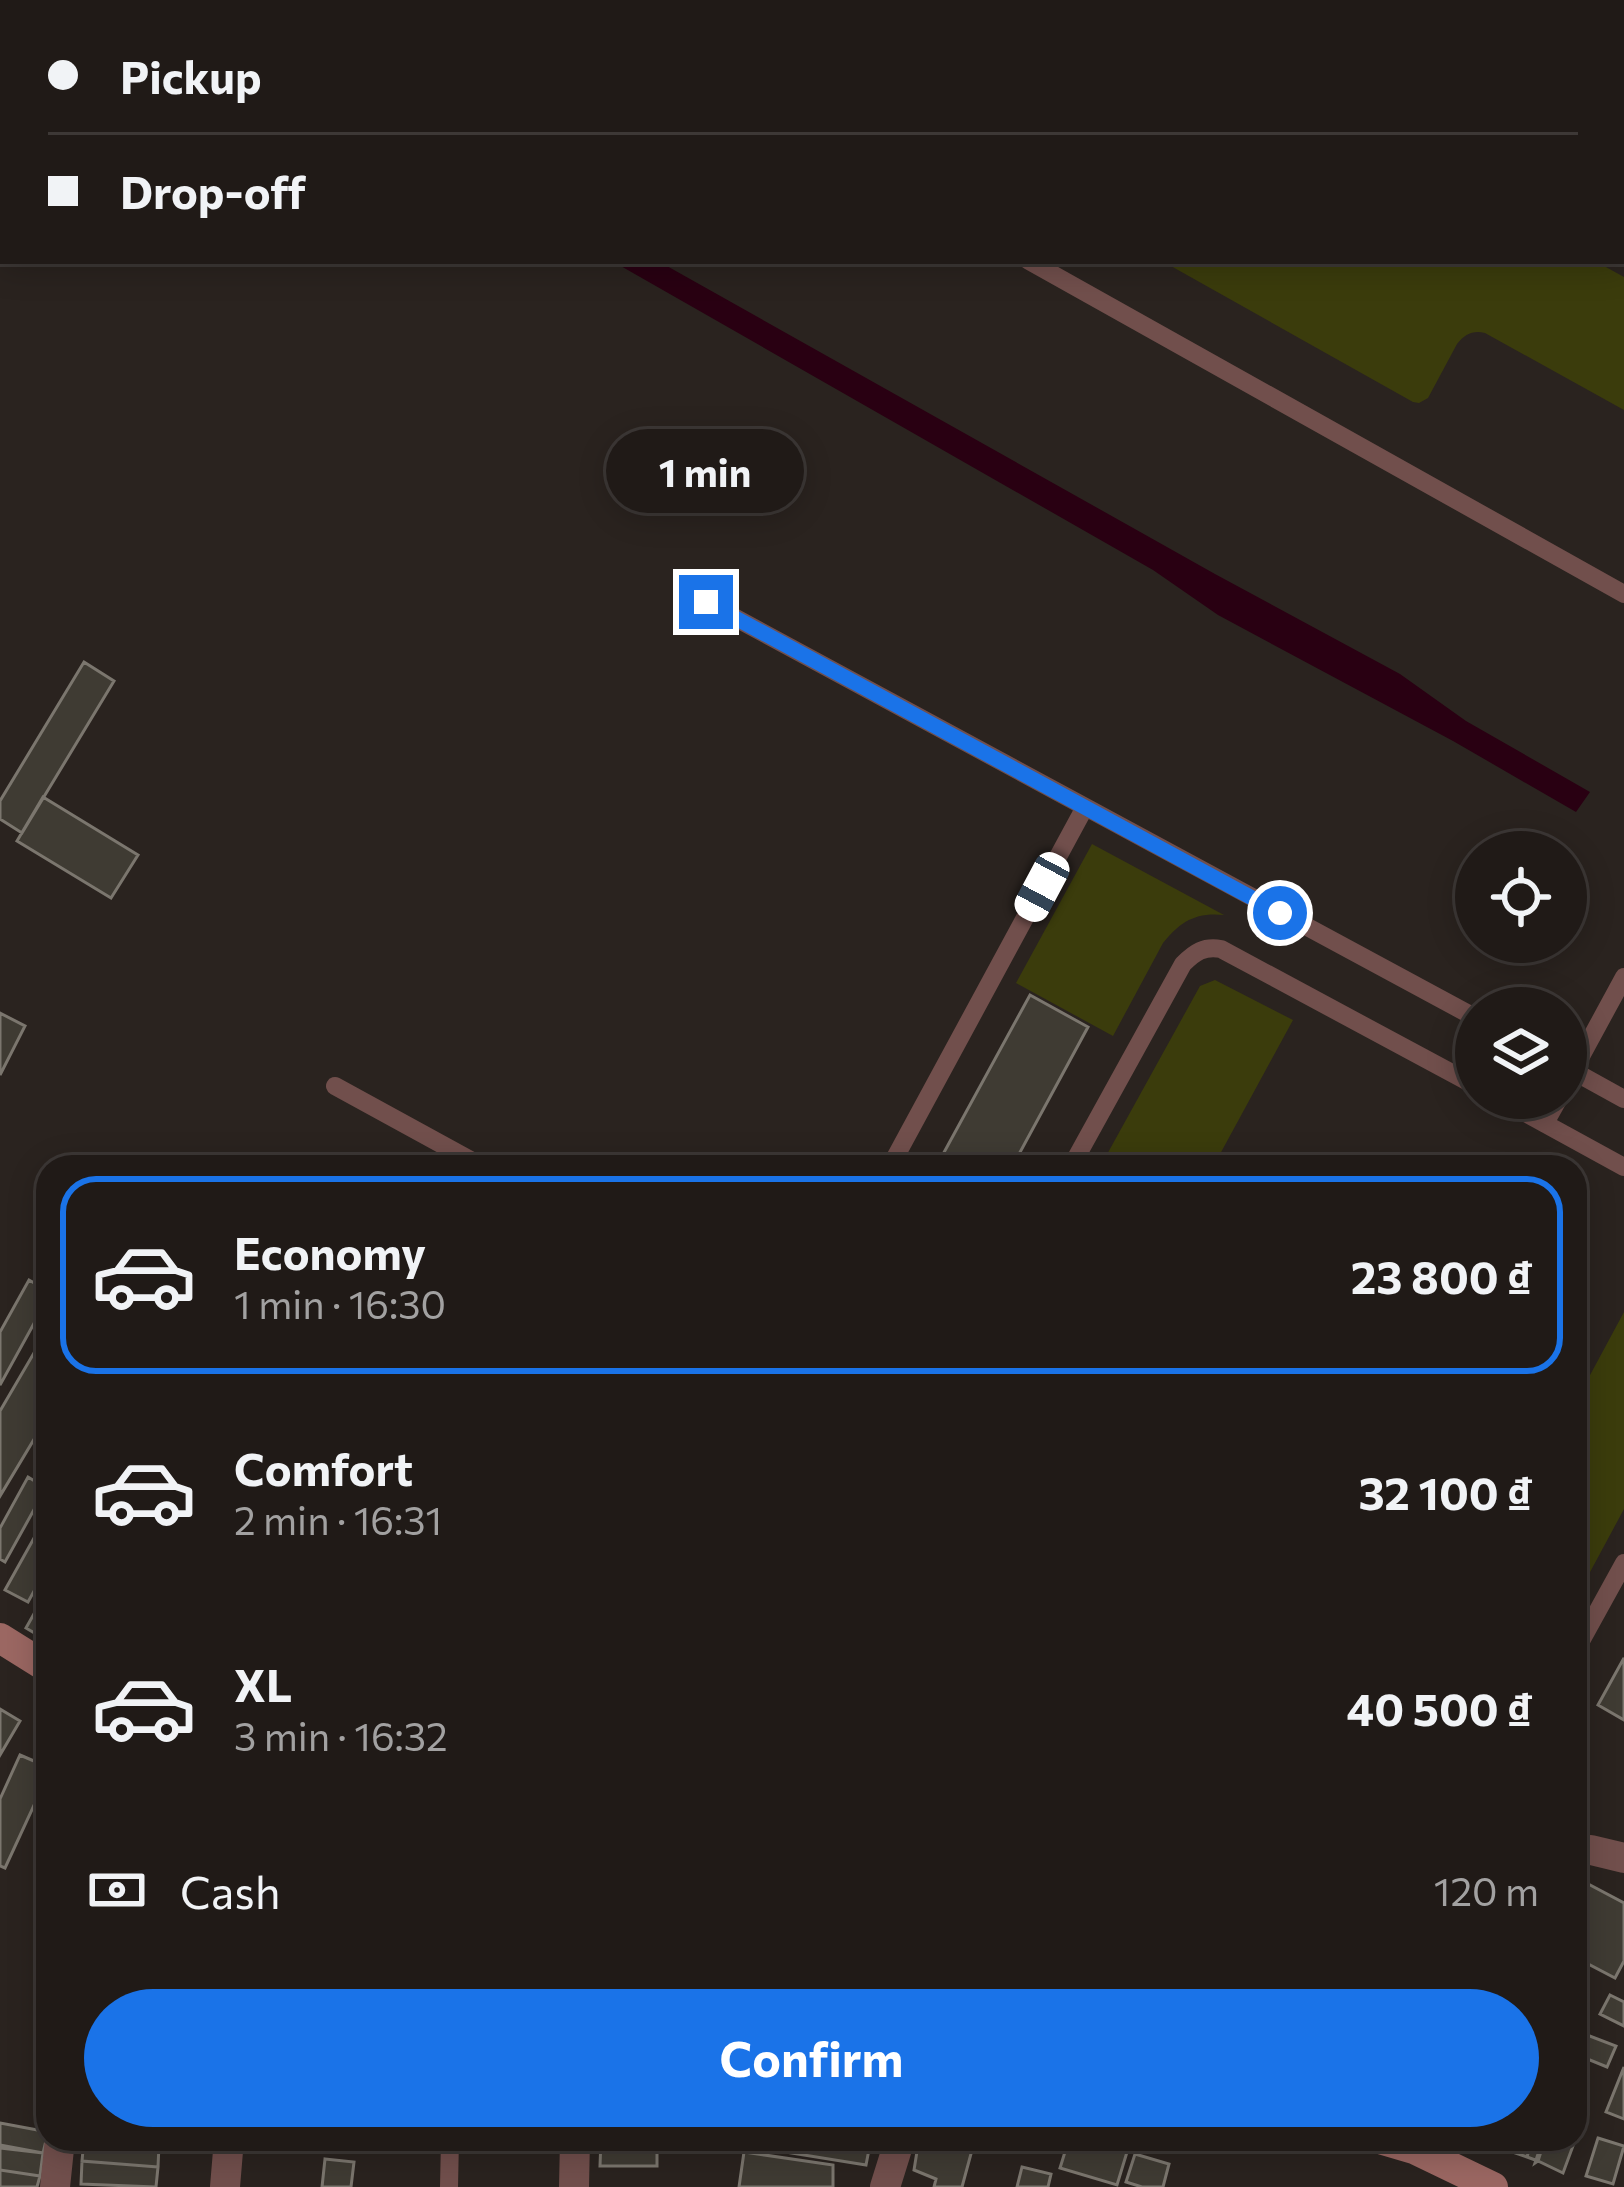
<!DOCTYPE html>
<html lang="en">
<head>
<meta charset="utf-8">
<style>
  :root { --surface:#201a17; --page:#282320; --text:#f1f3f6; --muted:#a2a1a1; --line:#3d3836; --accent:#1a73e8 }
  body { margin:0; font-family:Commissioner,sans-serif; background:var(--page); color:var(--text); height:100vh; display:flex; flex-direction:column; font-size:45px; white-space:nowrap }
  * { box-sizing:border-box; margin:0 }
  p { font-size:39px; color:var(--muted) }
  .icon { flex:none; width:66px; height:66px; fill:none; stroke:currentColor; stroke-width:2; stroke-linecap:round; stroke-linejoin:round }
  .map { position:relative; flex:1; overflow:hidden }
  .drawer { position:absolute; left:36px; top:1155px; width:1551px; height:996px; display:flex; flex-direction:column; background:var(--surface); border-radius:36px; box-shadow:0 6px 30px #0003,0 0 0 3px var(--line) }
  .drawer>* { flex:none }
  .banner { position:absolute; left:0px; top:0px; width:1626px; height:264px; box-shadow:0 6px 30px #0003,0 0 0 3px var(--line); display:grid; align-content:center; height:264px; padding:0 48px; background:var(--surface) }
  .controls { position:absolute; left:1455px; top:831px; display:grid; gap:24px }
  .controls a { display:grid; place-items:center; width:132px; height:132px; border-radius:50%; background:var(--surface); box-shadow:0 6px 30px #0003,0 0 0 3px var(--line); font-size:60px }
  .end { position:absolute; width:54px; height:54px; margin:-27px; border:15px solid #1a73e8; background:#fff; box-shadow:0 0 0 6px #fff }
  .from { border-radius:50% }
  .bubble { position:absolute; height:84px; border-radius:42px; background:var(--surface); box-shadow:0 6px 30px #0003,0 0 0 3px var(--line); font-size:39px; font-weight:700; line-height:84px; text-align:center }
  .car { position:absolute; width:36px; height:72px; margin:-36px -18px; border-radius:15px; box-shadow:0 0 9px 3px #0007; background:linear-gradient(#fff 24%,#345 0 40%,#fff 0 76%,#345 0 86%,#fff 0) }
  .banner b { display:flex; align-items:center; gap:42px; height:114px; font-size:45px }
  .banner b+b { border-top:3px solid var(--line) }
  .banner i { width:30px; height:30px; background:var(--text) }
  ul { padding:21px 0 0; list-style:none }
  li { display:flex; align-items:center; gap:36px; height:198px; margin:0 24px 18px; padding:0 24px; border:6px solid transparent; border-radius:36px }
  li div { flex:1 }
  li b { display:block; font-size:45px }
  li em { font-style:normal; font-weight:700 }
  li.on { border-color:var(--accent) }
  li>.icon { width:108px; height:108px; stroke-width:1.5 }
  .pay { display:flex; align-items:center; gap:30px; height:132px; padding:0 48px; font-size:45px }
  .pay p { margin-inline-start:auto }
  .action { display:flex; gap:24px; margin-top:auto; padding:24px 48px }
  .action a { flex:1; height:138px; border-radius:72px; background:var(--accent); color:#fff; font-size:48px; font-weight:700; line-height:138px; text-align:center }
  .map>svg:first-child { display:block }
</style>
</head>
<body>
<div class="map">
<svg width="1624" height="2187" viewBox="0 0 1624 2187">
  <rect width="100%" height="100%" fill="#2a231f"/>
  <path fill="#3b3c0c" d="M 696,0 L 1124,0 L 1129,3 L 701,3 Z
    M 1162,261 L 1595,261 L 1624,277 L 1624,410 L 1485,333 C 1473,330 1465,334 1457,344 L 1428,398 L 1419,403 L 1413,402 Z
    M 1092,844 L 1224,915 C 1195,912 1180,922 1163,943 L 1113,1036 L 1016,983 Z
    M 1215,980 L 1293,1020 L 1213,1167 L 1100,1167 L 1200,986 Z
    M 1624,1312 L 1624,1509 L 1575,1600 L 1575,1403 Z"/>
  <path fill="#290012" d="M 1124,0 L 1553,0 L 1558,3 L 1129,3 Z
    M 612,261 L 658,261 L 1215,574 L 1400,674 L 1466,721 L 1590,792 L 1576,812 L 1453,741 L 1218,615 L 1153,570 Z"/>
  <path fill="#3f3b33" stroke="#7b766e" stroke-width="3" d="M 84,662 L 114,681 L 22,833 L 0,819 L 0,801 Z
    M 43,797 L 138,855 L 111,898 L 17,841 Z
    M 1030,995 L 1088,1027 L 1012,1167 L 936,1167 Z
    M 0,1013 L 25,1026 L 0,1075 Z
    M 29,1280 L 48,1291 L 48,1298 L 0,1385 L 0,1332 Z
    M 48,1329 L 48,1416 L 0,1496 L 0,1411 Z
    M 28,1477 L 46,1488 L 5,1562 L 0,1559 L 0,1528 Z
    M 48,1513 L 48,1566 L 28,1602 L 5,1590 Z
    M 48,1589 L 48,1641 L 26,1628 Z
    M 1624,1658 L 1624,1720 L 1598,1705 Z
    M 0,1709 L 20,1721 L 0,1755 Z
    M 20,1755 L 48,1767 L 48,1775 L 5,1868 L 0,1866 L 0,1799 Z
    M 1575,1877 L 1624,1903 L 1624,1961 L 1615,1978 L 1575,1957 Z
    M 1610,1995 L 1624,2002 L 1624,2026 L 1600,2014 Z
    M 1582,2033 L 1616,2046 L 1607,2067 L 1575,2054 Z
    M 1624,2067 L 1624,2119 L 1606,2112 Z
    M 1575,2113 L 1584,2116 L 1563,2173 L 1538,2161 L 1535,2163 L 1543,2139 L 1575,2139 Z
    M 0,2123 L 48,2132 L 43,2153 L 0,2145 Z
    M 1598,2138 L 1624,2146 L 1613,2184 L 1586,2176 Z
    M 84,2139 L 159,2145 L 158,2167 L 82,2161 Z
    M 241,2139 L 321,2139 L 320,2152 L 240,2148 Z
    M 601,2139 L 657,2139 L 657,2166 L 600,2166 Z
    M 761,2139 L 871,2139 L 866,2165 L 760,2148 Z
    M 919,2139 L 975,2139 L 962,2187 L 934,2187 L 936,2179 L 914,2170 Z
    M 1069,2139 L 1131,2139 L 1117,2185 L 1060,2168 Z
    M 1508,2139 L 1532,2139 L 1527,2157 L 1504,2149 Z
    M 1532,2139 L 1545,2139 L 1538,2161 L 1527,2157 Z
    M 0,2148 L 43,2153 L 40,2176 L 0,2170 Z
    M 744,2152 L 833,2165 L 833,2187 L 739,2187 Z
    M 1135,2154 L 1169,2164 L 1163,2187 L 1142,2187 L 1126,2182 Z
    M 325,2159 L 354,2162 L 351,2187 L 322,2187 Z
    M 82,2161 L 158,2167 L 156,2187 L 81,2184 Z
    M 1022,2167 L 1051,2174 L 1048,2187 L 1017,2187 Z
    M 0,2170 L 40,2176 L 37,2187 L 0,2187 Z"/>
  <g fill="none" stroke-linecap="round" stroke-linejoin="round">
    <path stroke="#714f4c" stroke-width="18" d="M 563,0 L 568,3
      M 1029,261 L 1624,594
      M 706,602 L 1476,1018
      M 1566,1067 L 1624,1099
      M 1566,1084 L 1624,977
      M 335,1086 L 483,1167
      M 1498,1098 L 1624,1167
      M 1545,1123 L 1559,1098
      M 890,1167 L 1085,807
      M 1071,1167 L 1183,964 C 1195,952 1204,946 1221,949 L 1476,1086
      M 1575,1652 L 1624,1563
      M 449,2187 L 450,2139"/>
    <path stroke="#714f4c" stroke-width="30" d="M 1591,1850 L 1624,1858
      M 55,2187 L 60,2139
      M 225,2187 L 229,2139
      M 574,2187 L 575,2139
      M 885,2187 L 900,2139"/>
    <path stroke="#9b6762" stroke-width="30" d="M 0,1638 L 48,1668
      M 1380,2139 L 1414,2149 L 1493,2187"/>
  </g>
  <g fill="none" stroke-linecap="round" stroke-linejoin="round">
    <path stroke="#1a73e8" stroke-width="15" d="M 706,602 L 1280,913"/>
  </g>
</svg>
<div class="controls">
<a><svg class="icon" aria-label="locate" viewBox="0 0 24 24"><circle cx="12" cy="12" r="6"/><path d="M12 2v4M12 18v4M2 12h4M18 12h4"/></svg></a>
<a><svg class="icon" aria-label="layers" viewBox="0 0 24 24"><path d="M12 4l9 5-9 5-9-5zM3 14l9 5 9-5"/></svg></a>
</div>
<i class="end from" style="left:1280px;top:913px"></i>
<i class="end" style="left:706px;top:602px"></i>
<div class="bubble" style="left:606px;top:429px;width:198px">1 min</div>
<i class="car" style="left:1042px;top:887px;rotate:208deg"></i>
<div class="banner">
<b><i class="from"></i>Pickup</b>
<b><i></i>Drop-off</b>
</div>
<section class="drawer">
<ul>
<li class="on"><svg class="icon" aria-label="car" viewBox="0 0 24 24"><path d="M5 17H2v-5l4-1 3-4h7l3 4 3 1v5h-3M9 17h6M6 11h13"/><circle cx="7" cy="17" r="2"/><circle cx="17" cy="17" r="2"/></svg><div><b>Economy</b><p>1 min · 16:30</p></div><em>23 800 ₫</em></li>
<li><svg class="icon" aria-label="car" viewBox="0 0 24 24"><path d="M5 17H2v-5l4-1 3-4h7l3 4 3 1v5h-3M9 17h6M6 11h13"/><circle cx="7" cy="17" r="2"/><circle cx="17" cy="17" r="2"/></svg><div><b>Comfort</b><p>2 min · 16:31</p></div><em>32 100 ₫</em></li>
<li><svg class="icon" aria-label="car" viewBox="0 0 24 24"><path d="M5 17H2v-5l4-1 3-4h7l3 4 3 1v5h-3M9 17h6M6 11h13"/><circle cx="7" cy="17" r="2"/><circle cx="17" cy="17" r="2"/></svg><div><b>XL</b><p>3 min · 16:32</p></div><em>40 500 ₫</em></li>
</ul>
<div class="pay"><svg class="icon" aria-label="cash" viewBox="0 0 24 24"><path d="M3 7h18v10H3z"/><circle cx="12" cy="12" r="2"/></svg>Cash<p>120 m</p></div>
<div class="action"><a>Confirm</a></div>
</section>
</div>
</body>
</html>
